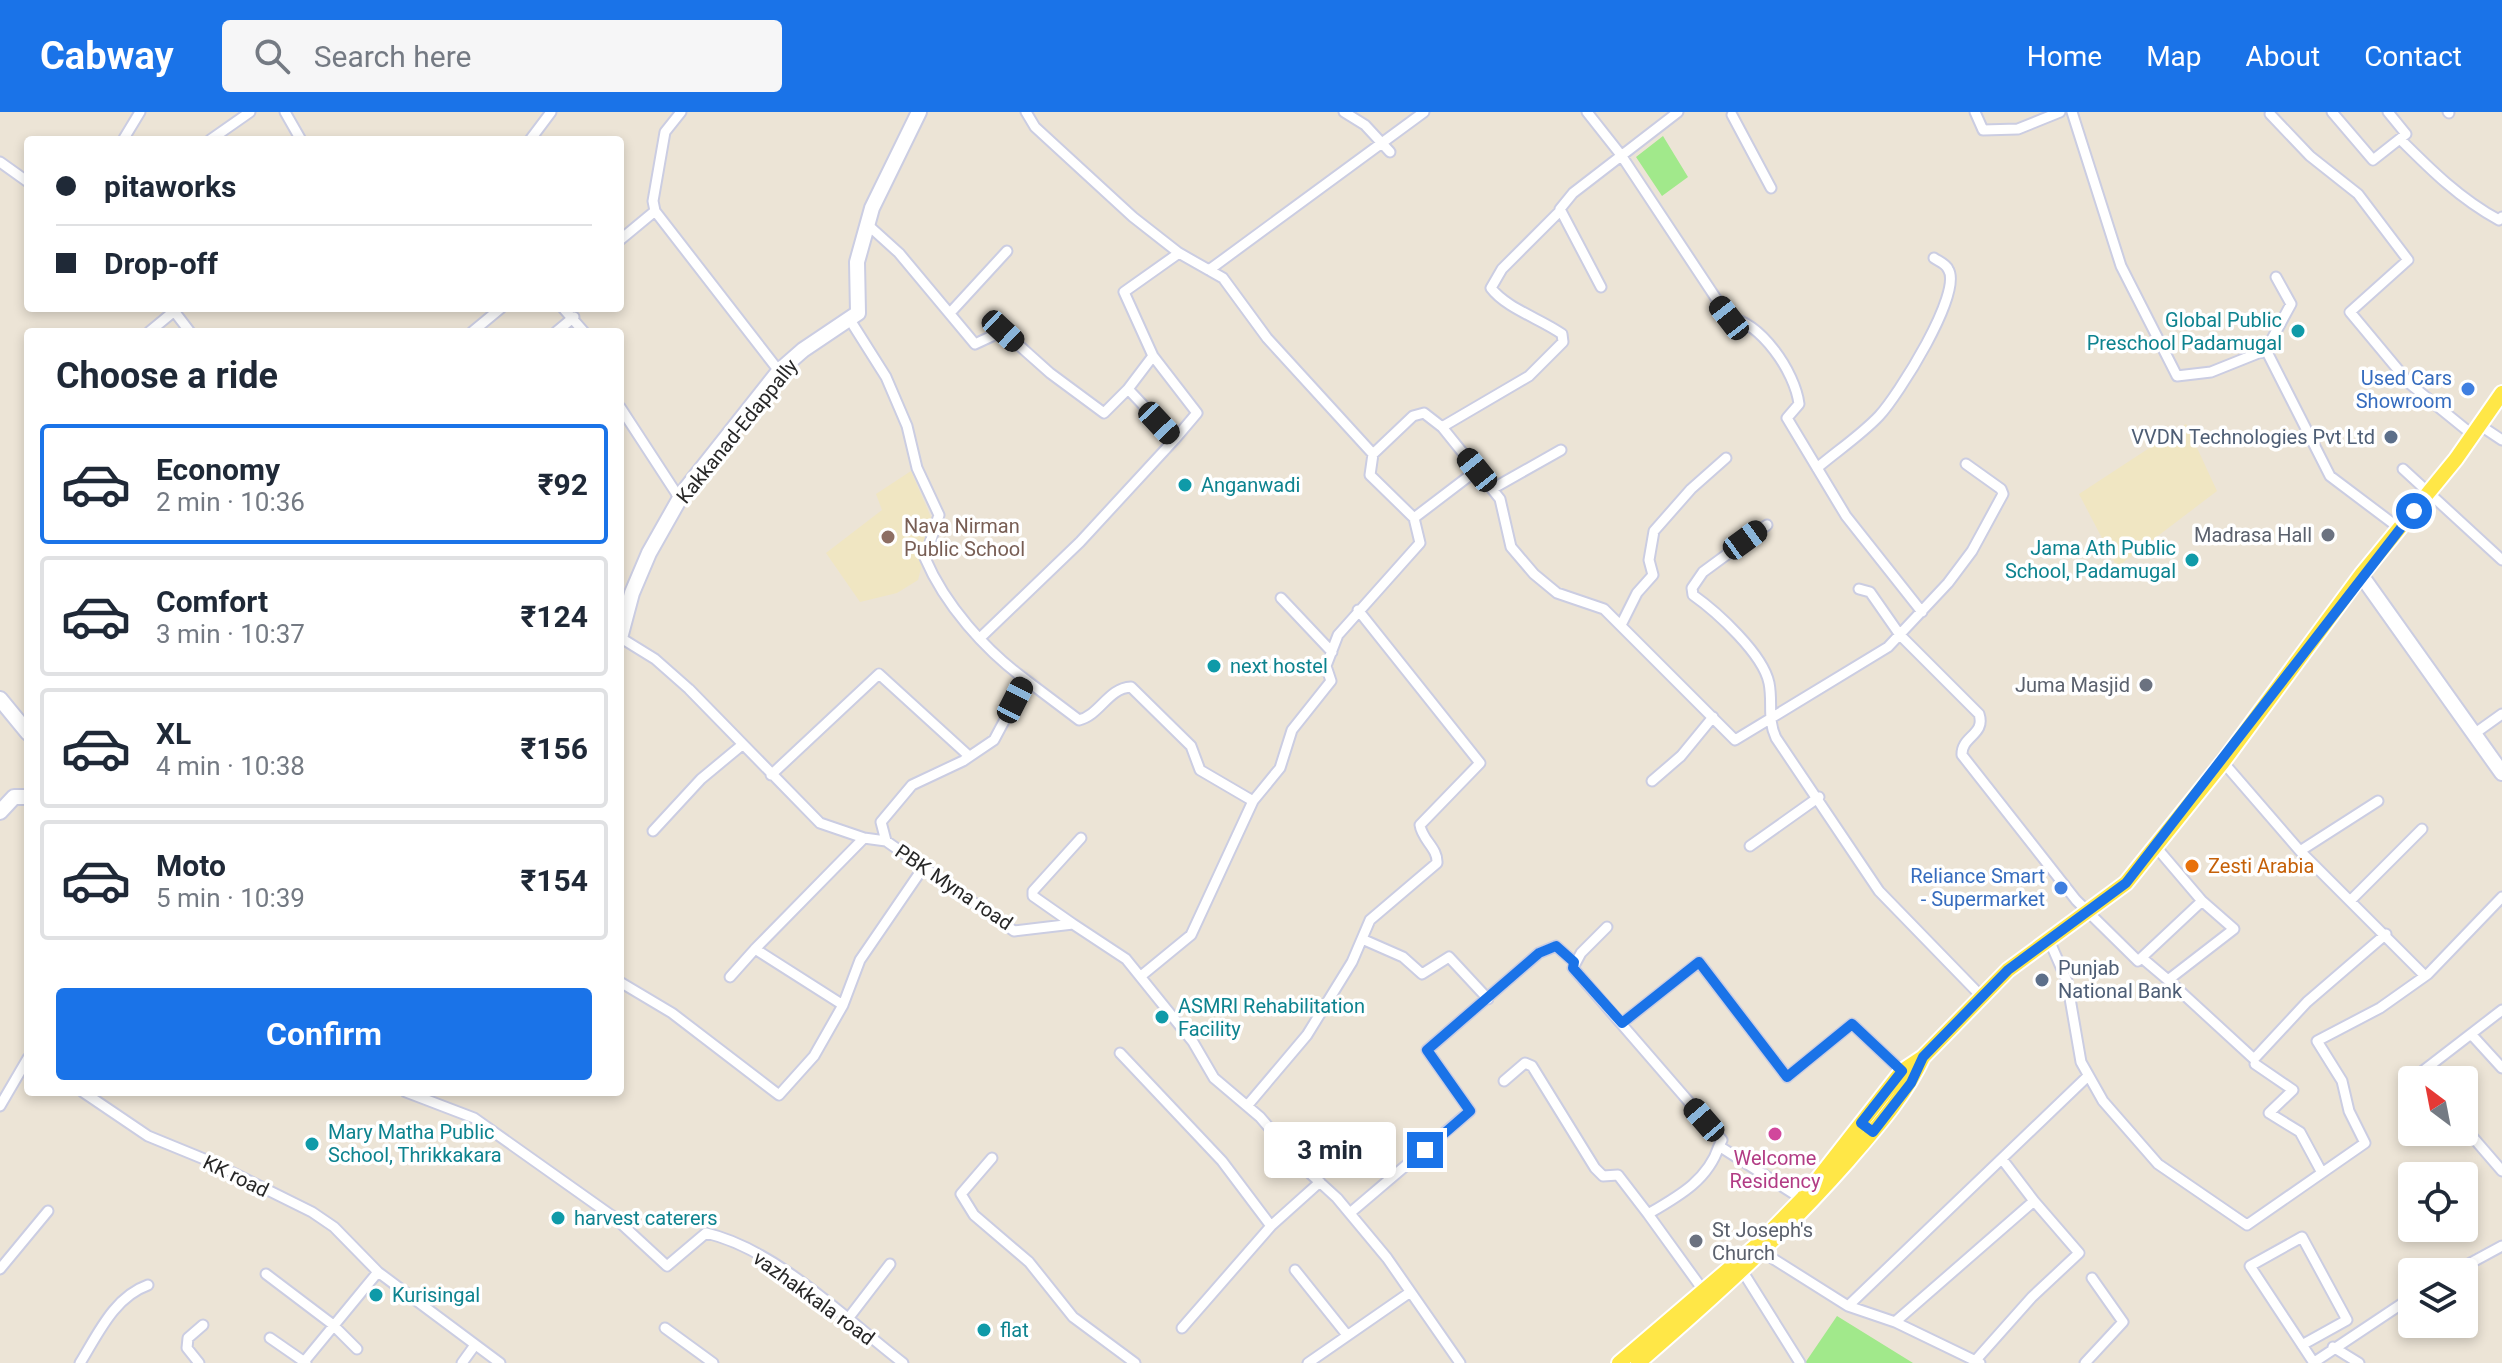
<!DOCTYPE html>
<html lang="en">
<head>
<meta charset="utf-8">
<style>
  :root { --surface:#fff; --page:#f6f6f7; --text:#1f2937; --muted:#747a83; --line:#e0e1e3; --accent:#1a73e8 }
  body { margin:0; font-family:Roboto,sans-serif; background:var(--page); color:var(--text); height:100vh; display:flex; flex-direction:column; font-size:30px; white-space:nowrap }
  * { box-sizing:border-box; margin:0 }
  p { font-size:26px; color:var(--muted) }
  .icon { flex:none; width:44px; height:44px; fill:none; stroke:currentColor; stroke-width:2; stroke-linecap:round; stroke-linejoin:round }
  .map { position:relative; flex:1; overflow:hidden }
  .sheet { position:absolute; left:24px; top:216px; width:600px; height:768px; display:flex; flex-direction:column; background:var(--surface); border-radius:8px; box-shadow:0 4px 12px #0003 }
  .sheet>* { flex:none }
  .guide { position:absolute; left:24px; top:24px; width:600px; height:176px; border-radius:8px; box-shadow:0 4px 12px #0003; display:grid; align-content:center; height:176px; padding:0 32px; background:var(--surface) }
  .needle { width:52px; rotate:328deg }
  .controls { position:absolute; left:2398px; top:954px; display:grid; gap:16px }
  .controls a { display:grid; place-items:center; width:80px; height:80px; border-radius:8px; background:var(--surface); box-shadow:0 4px 12px #0003; font-size:40px }
  .end { position:absolute; width:36px; height:36px; margin:-18px; border:10px solid #1a73e8; background:#fff; box-shadow:0 0 0 4px #fff }
  .from { border-radius:50% }
  .bubble { position:absolute; height:56px; border-radius:8px; background:var(--surface); box-shadow:0 4px 12px #0003; font-size:26px; font-weight:700; line-height:56px; text-align:center }
  .car { position:absolute; width:24px; height:48px; margin:-24px -12px; border-radius:10px; box-shadow:0 0 6px 2px #0007; background:linear-gradient(#222 24%,#8ab4d8 0 40%,#222 0 76%,#8ab4d8 0 86%,#222 0) }
  .guide b { display:flex; align-items:center; gap:28px; height:76px; font-size:30px }
  .guide b+b { border-top:2px solid var(--line) }
  .guide i { width:20px; height:20px; background:var(--text) }
  ul { padding:0; list-style:none }
  li { display:flex; align-items:center; gap:24px; height:120px; margin:0 16px 12px; padding:0 16px; border:4px solid var(--line); border-radius:8px }
  li div { flex:1 }
  li b { display:block; font-size:30px }
  li em { font-style:normal; font-weight:700 }
  li.on { border-color:var(--accent) }
  li>.icon { width:72px; height:72px; stroke-width:1.5 }
  h2 { padding:0 32px; font-size:36px; line-height:96px }
  .button { display:flex; gap:16px; margin-top:auto; padding:16px 32px }
  .button a { flex:1; height:92px; border-radius:8px; background:var(--accent); color:#fff; font-size:32px; font-weight:700; line-height:92px; text-align:center }
  header { display:flex; align-items:center; gap:48px; box-sizing:border-box; height:112px; padding:0 40px; background:var(--accent); color:#fff }
  header strong { font-size:38px }
  nav { display:flex; gap:44px; margin-inline-start:auto; font-size:28px }
  .search { width:560px; height:72px; background:var(--page); display:flex; align-items:center; gap:20px; box-sizing:border-box; padding:0 28px; border-radius:8px; color:var(--muted); font-size:30px }
  .map>svg:first-child { display:block }
</style>
</head>
<body>
<header>
<strong>Cabway</strong>
<div class="search"><svg class="icon" aria-label="search" viewBox="0 0 24 24"><circle cx="10" cy="10" r="6"/><path d="M15 15l6 6"/></svg>Search here</div>
<nav><a>Home</a><a>Map</a><a>About</a><a>Contact</a></nav>
</header>
<div class="map">
<svg width="2502" height="1251" viewBox="0 0 2502 1251">
  <rect width="100%" height="100%" fill="#ece4d6"/>
  <path fill="#f0e6c2" d="M 2186,312 L 2217,379 L 2117,455 L 2079,382 Z
    M 911,359 L 933,410 L 918,468 L 897,481 L 860,490 L 826,441 L 882,398 L 876,382 Z"/>
  <path fill="#a1e98b" d="M 1663,24 L 1688,65 L 1662,84 L 1636,45 Z
    M 1837,1204 L 1913,1251 L 1805,1251 Z"/>
  <g fill="none" stroke-linecap="round" stroke-linejoin="round">
    <g stroke="#cbcde2" stroke-width="13">
      <path id="street" d="M 285,0 L 301,28
        M 681,0 L 665,20 L 653,89 L 655,99 L 779,259
        M 1026,0 L 1035,15 L 1133,105 L 1179,141 L 1223,166 L 1267,226 L 1373,342
        M 1344,0 L 1365,13 L 1390,40
        M 1587,0 L 1621,43 L 1729,206 C 1761,210 1795,260 1799,292 L 1787,306 L 1793,316 L 1846,404 L 1922,500
        M 1975,0 L 1983,18 L 2018,17 L 2060,0
        M 2072,0 L 2121,154 L 2177,264 L 2211,260 L 2266,238
        M 2332,0 L 2373,48 L 2406,22 L 2388,0
        M 2448,0 L 2449,1
        M 2270,2 L 2310,44 L 2358,82 L 2408,148 L 2350,200 L 2410,272 L 2474,324
        M 1732,3 L 1771,76
        M 2400,27 C 2430,57 2460,87 2499,108 L 2502,105
        M 123,28 L 140,0
        M 210,28 L 250,0
        M 530,28 L 551,0
        M 0,50 L 28,70
        M 868,113 L 899,141 L 975,232 L 1003,219 L 1050,261 L 1104,301 L 1128,277
        M 620,128 L 655,99
        M 1209,158 L 1424,0
        M 2276,165 L 2291,192 L 2266,238 L 2330,364 L 2399,416
        M 1601,175 L 1560,97 L 1573,81 L 1678,0
        M 563,196 L 584,220
        M 174,199 L 190,220
        M 950,201 L 1007,139
        M 850,208 L 886,265 L 907,314 L 917,356 L 939,403 L 925,446 C 945,493 985,538 1026,568 L 994,628 L 963,649 L 912,673 L 881,710 L 886,729
        M 149,220 L 178,196
        M 472,220 L 501,196
        M 556,220 L 574,205
        M 1153,244 L 1197,301 L 1175,327
        M 620,295 L 680,387
        M 2481,314 L 2502,328
        M 1442,315 L 1529,264 L 1563,230 L 1562,222 C 1541,207 1506,196 1491,176 L 1502,157 L 1560,99
        M 1817,356 C 1837,339 1861,323 1879,304 C 1897,285 1964,180 1948,157 C 1946,152 1938,149 1934,146
        M 2403,357 L 2502,448
        M 1492,377 L 1561,338
        M 1414,406 L 1370,363 L 1373,342 L 1413,304 L 1424,301 L 1442,315 L 1500,387 L 1511,435 L 1534,462 L 1557,481 L 1604,497 L 1735,628 L 1888,535 L 1948,471 L 1972,439 L 2003,382 L 2001,377 L 1966,352
        M 1767,413 L 1703,460 L 1692,476 L 1693,483 C 1717,500 1763,542 1769,571 C 1773,591 1767,607 1776,626 L 1879,779 L 1982,885
        M 1859,477 L 1870,480 L 1900,523 L 1979,602 C 1986,623 1961,624 1962,643 L 2076,788 L 2138,849 L 2202,789
        M 1281,486 L 1332,540
        M 1621,513 L 1637,481 L 1653,463 L 1649,448 L 1654,419 L 1691,377 L 1726,346
        M 621,526 L 655,547 L 689,577 L 820,711 L 864,726 L 886,729 L 1014,819 L 1073,812 L 1126,847 L 1193,930 L 1214,966 L 1260,1005 L 1302,1054 L 1337,1086 L 1387,1146 L 1460,1251
        M 980,526 L 1080,430 L 1175,327 L 1128,277 L 1153,244 L 1124,180 L 1179,141
        M 1026,568 L 1079,608 C 1100,603 1108,576 1131,575 L 1191,634 L 1200,658 L 1253,689
        M 2474,622 L 2502,602
        M 2223,650 L 2300,739 L 2425,864
        M 771,663 L 879,562 L 969,644
        M 1652,669 L 1681,644 L 1713,605
        M 653,719 L 701,667 L 742,633
        M 1750,734 L 1819,685
        M 2156,735 L 2202,789 L 2234,817 L 2168,868 L 2254,947 L 2307,890 L 2386,822
        M 2300,739 L 2378,689
        M 2352,787 L 2422,717
        M 1073,812 L 1033,784 L 1033,779 L 1081,726
        M 1607,815 L 1581,841 L 1573,856 L 1722,1028 L 1719,1034 L 1802,1087
        M 1362,827 L 1403,845 L 1422,862 L 1449,845 L 1488,887
        M 2049,828 L 2067,869 L 2081,950 L 2103,989 L 2158,1052 L 2247,1113 L 2365,1031 L 2349,999 L 2342,969 L 2317,929 L 2380,896 L 2428,862 L 2502,785
        M 2142,846 L 2168,868
        M 1141,864 L 1191,823 L 1253,689 L 1280,656 L 1292,618 L 1331,569 L 1326,554 L 1338,523 L 1420,431 L 1414,406 L 1477,358
        M 730,865 L 755,837
        M 620,870 L 672,901 L 779,983 L 814,944 L 843,893 L 860,848 L 925,753
        M 843,893 L 755,837 L 864,726
        M 1622,911 L 1699,850 L 1787,965 L 1852,912 L 1902,959
        M 2471,922 L 2502,956
        M 1120,941 L 1222,1049 L 1271,1114
        M 2255,952 L 2293,978 L 2269,1001 L 2300,1020 L 2321,1059
        M 2424,968 L 2419,962 L 2502,898
        M 1504,969 L 1525,951 L 1532,954 L 1595,1056 L 1603,1064 L 1618,1063 L 1648,1102 C 1679,1084 1708,1068 1719,1034
        M 83,980 L 148,1024 L 209,1049 L 312,1100 L 334,1115 L 378,1160
        M 406,980 L 474,1006 L 615,1106 L 667,1154 L 706,1121 C 776,1137 847,1208 903,1251
        M 0,994 L 28,946
        M 1247,994 L 1307,923 L 1352,850 L 1370,808 L 1437,751 C 1438,736 1422,728 1420,713 L 1480,651 L 1358,498
        M 2464,1015 L 2502,1059
        M 992,1046 L 961,1082 L 974,1103 L 1029,1150 L 1073,1205 L 1135,1251
        M 1350,1101 L 1470,999 L 1427,938 L 1539,841 L 1556,834 L 1574,850
        M 1648,1102 L 1703,1178
        M 1764,1141 L 1848,1194 L 1895,1210 L 1980,1251
        M 0,1157 L 48,1099
        M 1295,1158 L 1347,1223
        M 1743,1160 L 1800,1251
        M 2454,1160 L 2502,1134
        M 266,1162 L 332,1212 L 357,1237
        M 1848,1194 L 2088,964
        M 847,1208 L 890,1152
        M 1895,1210 L 2034,1089 L 2002,1047
        M 665,1216 L 713,1251
        M 1182,1216 L 1271,1114 L 1320,1070
        M 270,1226 L 306,1251
        M 2302,1233 L 2347,1208 L 2302,1125 L 2250,1154 L 2314,1251
        M 2333,1235 L 2359,1251
        M 1975,1249 L 2032,1185 L 2079,1141 L 2034,1089
        M 80,1251 C 98,1222 114,1185 148,1173
        M 199,1251 L 187,1236 L 188,1226 L 203,1213
        M 303,1251 L 378,1160 L 500,1251
        M 462,1251 L 475,1233
        M 1308,1251 L 1409,1181
        M 2085,1251 L 2123,1210 L 2092,1166
        M 2313,1251 L 2412,1185"/>
    </g>
    <g stroke="#cbcde2" stroke-width="18">
      <path id="secondary" d="M 2361,463 L 2502,661
        M 620,526 L 632,481 L 649,441 L 684,379 L 779,259 L 803,238 L 858,201 L 857,150 L 872,96 L 919,0
        M 0,587 L 28,621
        M 0,700 L 14,685 L 28,685"/>
    </g>
    <g stroke="#fff" stroke-width="18">
      <path id="primary" d="M 1619,1251 L 1758,1132 L 1802,1087 L 1902,959 L 1923,945 L 2008,858 L 2126,771 L 2223,650 L 2361,463 L 2456,347 L 2502,281
        M 1638,1251 C 1712,1187 1783,1123 1848,1049 C 1876,1016 1905,984 1923,945"/>
    </g>
    <use href="#street" stroke="#fff" stroke-width="9"/>
    <use href="#secondary" stroke="#fff" stroke-width="14"/>
    <use href="#primary" stroke="#ffe747" stroke-width="14"/>
  </g>
  <g fill="none" stroke-linecap="round" stroke-linejoin="round">
    <path stroke="#1a73e8" stroke-width="10" d="M 1425,1038 L 1470,999 L 1427,938 L 1539,841 L 1556,834 L 1574,850 L 1573,856 L 1622,911 L 1699,850 L 1787,965 L 1852,912 L 1902,959 L 1861,1011 L 1873,1020 L 1911,971 L 1923,945 L 2008,858 L 2126,771 L 2414,399"/>
  </g>
  <g fill="#0f9aa8" stroke="#fff" stroke-width="3">
    <circle cx="2298" cy="219" r="8"/>
    <circle cx="1185" cy="373" r="8"/>
    <circle cx="2192" cy="448" r="8"/>
    <circle cx="1214" cy="554" r="8"/>
    <circle cx="1162" cy="905" r="8"/>
    <circle cx="312" cy="1032" r="8"/>
    <circle cx="558" cy="1106" r="8"/>
    <circle cx="376" cy="1183" r="8"/>
    <circle cx="984" cy="1218" r="8"/>
  </g>
  <g fill="#3f7fe0" stroke="#fff" stroke-width="3">
    <circle cx="2468" cy="277" r="8"/>
    <circle cx="2061" cy="776" r="8"/>
  </g>
  <g fill="#5c6f8a" stroke="#fff" stroke-width="3">
    <circle cx="2391" cy="325" r="8"/>
    <circle cx="2042" cy="868" r="8"/>
  </g>
  <g fill="#6b7280" stroke="#fff" stroke-width="3">
    <circle cx="2328" cy="423" r="8"/>
    <circle cx="2146" cy="573" r="8"/>
    <circle cx="1696" cy="1129" r="8"/>
  </g>
  <circle fill="#8d6e63" stroke="#fff" stroke-width="3" cx="888" cy="425" r="8"/>
  <circle fill="#e8710a" stroke="#fff" stroke-width="3" cx="2192" cy="754" r="8"/>
  <circle fill="#d1479c" stroke="#fff" stroke-width="3" cx="1775" cy="1022" r="8"/>
  <g text-anchor="middle" stroke-width="7" stroke-linejoin="round" paint-order="stroke">
    <g font-size="20" fill="#0d838f" stroke="#fff" text-anchor="start">
      <text x="2282" y="215" text-anchor="end">Global Public<tspan x="2282" dy="23">Preschool Padamugal</tspan></text>
      <text x="1201" y="380">Anganwadi</text>
      <text x="2176" y="443" text-anchor="end">Jama Ath Public<tspan x="2176" dy="23">School, Padamugal</tspan></text>
      <text x="1230" y="561">next hostel</text>
      <text x="1178" y="901">ASMRI Rehabilitation<tspan x="1178" dy="23">Facility</tspan></text>
      <text x="328" y="1027">Mary Matha Public<tspan x="328" dy="23">School, Thrikkakara</tspan></text>
      <text x="574" y="1113">harvest caterers</text>
      <text x="392" y="1190">Kurisingal</text>
      <text x="1000" y="1225">flat</text>
    </g>
    <g font-size="20" fill="#366cbe" stroke="#fff" text-anchor="end">
      <text x="2452" y="273">Used Cars<tspan x="2452" dy="23">Showroom</tspan></text>
      <text x="2045" y="771">Reliance Smart<tspan x="2045" dy="23">- Supermarket</tspan></text>
    </g>
    <g font-size="20" fill="#272727" stroke="#fff">
      <text transform="translate(737 319) rotate(-51)" y="7">Kakkanad-Edappally</text>
      <text transform="translate(954 775) rotate(34)" y="7">PBK Myna road</text>
      <text transform="translate(236 1064) rotate(26)" y="7">KK road</text>
      <text transform="translate(814 1186) rotate(36)" y="7">vazhakkala road</text>
    </g>
    <g font-size="20" fill="#4e5e75" stroke="#fff" text-anchor="end">
      <text x="2375" y="332">VVDN Technologies Pvt Ltd</text>
      <text x="2058" y="863" text-anchor="start">Punjab<tspan x="2058" dy="23">National Bank</tspan></text>
    </g>
    <g font-size="20" fill="#785e54" stroke="#fff" text-anchor="start">
      <text x="904" y="421">Nava Nirman<tspan x="904" dy="23">Public School</tspan></text>
    </g>
    <g font-size="20" fill="#5b616d" stroke="#fff" text-anchor="end">
      <text x="2312" y="430">Madrasa Hall</text>
      <text x="2130" y="580">Juma Masjid</text>
      <text x="1712" y="1125" text-anchor="start">St Joseph's<tspan x="1712" dy="23">Church</tspan></text>
    </g>
    <g font-size="20" fill="#c56008" stroke="#fff" text-anchor="start">
      <text x="2208" y="761">Zesti Arabia</text>
    </g>
    <g font-size="20" fill="#b23c85" stroke="#fff">
      <text x="1775" y="1053">Welcome<tspan x="1775" dy="23">Residency</tspan></text>
    </g>
  </g>
</svg>
<div class="controls">
<a><svg class="needle" viewBox="-14 -14 28 28"><path d="M0-13l5 13h-10z" fill="#e53935"/><path d="M0 13l5-13h-10z" fill="#747a83"/></svg></a>
<a><svg class="icon" aria-label="locate" viewBox="0 0 24 24"><circle cx="12" cy="12" r="6"/><path d="M12 2v4M12 18v4M2 12h4M18 12h4"/></svg></a>
<a><svg class="icon" aria-label="layers" viewBox="0 0 24 24"><path d="M12 4l9 5-9 5-9-5zM3 14l9 5 9-5"/></svg></a>
</div>
<i class="end from" style="left:2414px;top:399px"></i>
<i class="end" style="left:1425px;top:1038px"></i>
<div class="bubble" style="left:1264px;top:1010px;width:132px">3 min</div>
<i class="car" style="left:1729px;top:206px;rotate:322deg"></i>
<i class="car" style="left:1003px;top:219px;rotate:133deg"></i>
<i class="car" style="left:1159px;top:311px;rotate:137deg"></i>
<i class="car" style="left:1477px;top:358px;rotate:321deg"></i>
<i class="car" style="left:1745px;top:428px;rotate:54deg"></i>
<i class="car" style="left:1015px;top:588px;rotate:27deg"></i>
<i class="car" style="left:1704px;top:1008px;rotate:319deg"></i>
<div class="guide">
<b><i class="from"></i>pitaworks</b>
<b><i></i>Drop-off</b>
</div>
<section class="sheet">
<h2>Choose a ride</h2>
<ul>
<li class="on"><svg class="icon" aria-label="car" viewBox="0 0 24 24"><path d="M5 17H2v-5l4-1 3-4h7l3 4 3 1v5h-3M9 17h6M6 11h13"/><circle cx="7" cy="17" r="2"/><circle cx="17" cy="17" r="2"/></svg><div><b>Economy</b><p>2 min · 10:36</p></div><em>₹92</em></li>
<li><svg class="icon" aria-label="car" viewBox="0 0 24 24"><path d="M5 17H2v-5l4-1 3-4h7l3 4 3 1v5h-3M9 17h6M6 11h13"/><circle cx="7" cy="17" r="2"/><circle cx="17" cy="17" r="2"/></svg><div><b>Comfort</b><p>3 min · 10:37</p></div><em>₹124</em></li>
<li><svg class="icon" aria-label="car" viewBox="0 0 24 24"><path d="M5 17H2v-5l4-1 3-4h7l3 4 3 1v5h-3M9 17h6M6 11h13"/><circle cx="7" cy="17" r="2"/><circle cx="17" cy="17" r="2"/></svg><div><b>XL</b><p>4 min · 10:38</p></div><em>₹156</em></li>
<li><svg class="icon" aria-label="car" viewBox="0 0 24 24"><path d="M5 17H2v-5l4-1 3-4h7l3 4 3 1v5h-3M9 17h6M6 11h13"/><circle cx="7" cy="17" r="2"/><circle cx="17" cy="17" r="2"/></svg><div><b>Moto</b><p>5 min · 10:39</p></div><em>₹154</em></li>
</ul>
<div class="button"><a>Confirm</a></div>
</section>
</div>
</body>
</html>
